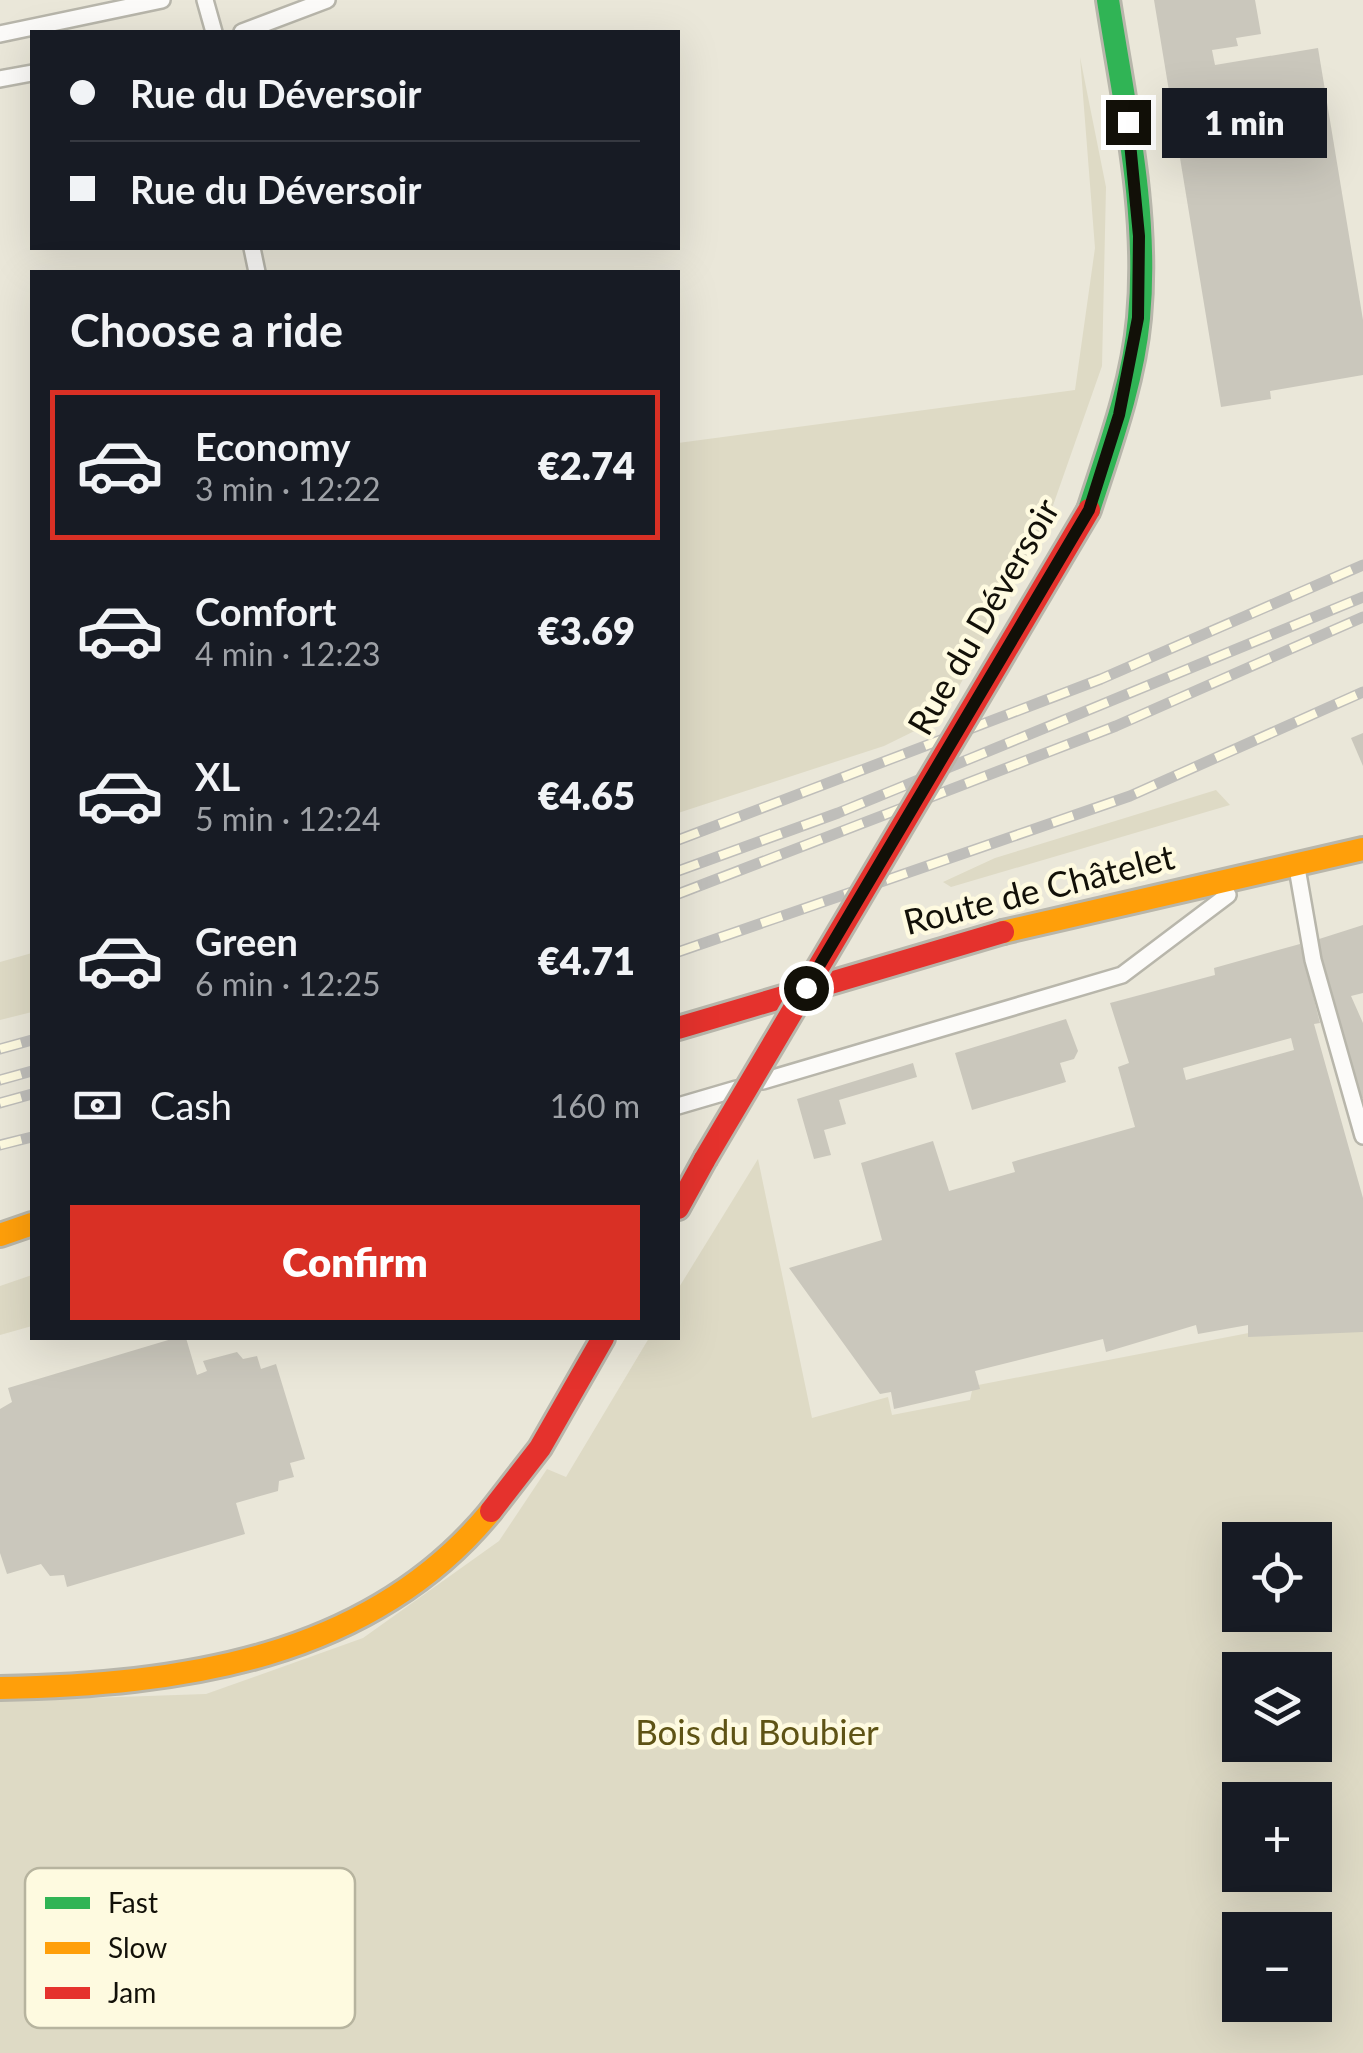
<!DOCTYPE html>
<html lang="en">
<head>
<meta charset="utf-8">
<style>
  :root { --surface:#171b24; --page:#20242c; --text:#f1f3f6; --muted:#9ea1a6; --line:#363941; --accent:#d93025 }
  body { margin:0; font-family:Lato,sans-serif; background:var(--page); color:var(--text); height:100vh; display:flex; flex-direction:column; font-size:38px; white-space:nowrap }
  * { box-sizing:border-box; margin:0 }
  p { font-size:32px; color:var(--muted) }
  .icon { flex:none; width:55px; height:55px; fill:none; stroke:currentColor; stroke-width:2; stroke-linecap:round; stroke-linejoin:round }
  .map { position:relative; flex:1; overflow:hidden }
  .details { position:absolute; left:30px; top:270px; width:650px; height:1070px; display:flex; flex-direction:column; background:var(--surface); border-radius:0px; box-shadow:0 10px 40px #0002 }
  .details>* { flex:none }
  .guide { position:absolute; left:30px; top:30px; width:650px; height:220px; border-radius:0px; box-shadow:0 10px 40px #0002; display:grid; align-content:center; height:220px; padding:0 40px; background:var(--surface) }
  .tools { position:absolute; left:1222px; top:1522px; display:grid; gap:20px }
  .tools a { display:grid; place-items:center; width:110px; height:110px; border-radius:0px; background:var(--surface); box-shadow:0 10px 40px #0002; font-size:50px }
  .end { position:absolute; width:45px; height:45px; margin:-22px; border:12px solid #121008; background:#fff; box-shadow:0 0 0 5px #fff }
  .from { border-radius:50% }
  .bubble { position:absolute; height:70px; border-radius:0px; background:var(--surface); box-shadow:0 10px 40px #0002; font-size:32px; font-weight:800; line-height:70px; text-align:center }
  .guide b { display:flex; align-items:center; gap:35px; height:95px; font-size:38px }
  .guide b+b { border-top:2px solid var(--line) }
  .guide i { width:25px; height:25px; background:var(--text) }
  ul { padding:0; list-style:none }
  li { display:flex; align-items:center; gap:30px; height:150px; margin:0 20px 15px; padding:0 20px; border:5px solid transparent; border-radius:0px }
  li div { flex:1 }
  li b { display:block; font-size:38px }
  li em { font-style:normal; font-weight:800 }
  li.current { border-color:var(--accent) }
  li>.icon { width:90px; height:90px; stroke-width:1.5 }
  h2 { padding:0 40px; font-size:45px; line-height:120px }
  .pay { display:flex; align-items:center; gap:25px; height:110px; padding:0 40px; font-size:38px }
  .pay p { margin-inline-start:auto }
  .primary-button { display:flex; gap:20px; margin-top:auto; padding:20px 40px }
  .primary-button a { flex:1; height:115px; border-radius:0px; background:var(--accent); color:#fff; font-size:40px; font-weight:800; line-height:115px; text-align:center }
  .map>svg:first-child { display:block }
</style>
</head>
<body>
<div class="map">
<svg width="1363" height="2053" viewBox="0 0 1363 2053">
  <rect width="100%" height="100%" fill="#eae7d9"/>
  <path fill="#dedac5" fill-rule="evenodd" d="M 1080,57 L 1106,187 L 1102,366 L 1050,514 L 943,717 L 884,746 L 678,813 L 678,443 L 1075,390 L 1095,248 Z
    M 1216,790 L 1230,805 L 951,887 L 943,882 L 995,858 Z
    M 32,953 L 32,1012 L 0,1020 L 0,962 Z
    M 758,1159 L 812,1418 L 888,1397 L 892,1415 L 970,1400 L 973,1386 L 1363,1311 L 1363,2053 L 0,2053 L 0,1701 L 206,1694 L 363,1638 L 499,1541 L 547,1469 L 566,1477 L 649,1338 L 678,1338 L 678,1289 ZM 1240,1540 L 1315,1540 L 1315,1615 L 1240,1615 ZM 1240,1670 L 1315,1670 L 1315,1745 L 1240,1745 ZM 1240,1800 L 1315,1800 L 1315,1875 L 1240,1875 ZM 1240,1930 L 1315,1930 L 1315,2005 L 1240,2005 Z
    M 32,1275 L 32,1326 L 0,1335 L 0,1286 Z"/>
  <path fill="#cac7bc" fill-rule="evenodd" d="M 1154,0 L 1255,0 L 1261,34 L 1236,38 L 1238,46 L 1212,50 L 1215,65 L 1318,48 L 1363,320 L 1363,375 L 1270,391 L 1271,399 L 1221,407 Z
    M 1363,733 L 1363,766 L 1351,738 Z
    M 1363,925 L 1363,993 L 1351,996 L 1363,1023 L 1363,1098 L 1358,1099 L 1316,940 Z
    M 1300,944 L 1320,1023 L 1314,1024 L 1363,1198 L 1363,1332 L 1248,1337 L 1248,1325 L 1198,1334 L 1196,1325 L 1106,1352 L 1103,1339 L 975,1371 L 980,1389 L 894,1409 L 891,1392 L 880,1394 L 789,1268 L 882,1240 L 861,1163 L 933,1141 L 949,1191 L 1015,1172 L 1012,1162 L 1135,1127 L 1118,1067 L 1129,1063 L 1110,1003 L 1215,975 L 1214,968 ZM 1291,1038 L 1294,1050 L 1186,1080 L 1183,1068 Z
    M 1066,1019 L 1078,1051 L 1074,1059 L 1060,1063 L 1066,1082 L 972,1110 L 955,1053 Z
    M 913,1063 L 917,1077 L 839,1100 L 846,1124 L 824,1130 L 831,1155 L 814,1159 L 797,1099 Z
    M 175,1338 L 186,1338 L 197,1375 L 207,1371 L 203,1361 L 237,1352 L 243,1359 L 257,1356 L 261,1369 L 276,1364 L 305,1459 L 290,1463 L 294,1477 L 279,1481 L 278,1491 L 236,1503 L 245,1534 L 67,1587 L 64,1575 L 50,1576 L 41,1564 L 7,1574 L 0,1553 L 0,1409 L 12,1402 L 8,1388 Z"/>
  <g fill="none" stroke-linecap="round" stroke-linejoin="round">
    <g stroke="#b8b6ab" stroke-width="20">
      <path id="lane" d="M 205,0 L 214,32
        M 242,32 L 327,0
        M 0,34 L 162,0
        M 0,79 L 32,73
        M 252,248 L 257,272
        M 1297,868 L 1313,960 L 1363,1136
        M 763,1081 L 1122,975 L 1228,895
        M 678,1106 L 736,1089"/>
    </g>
    <g stroke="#b8b6ab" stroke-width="28">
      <path id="fast" d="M 1089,510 C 1109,448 1133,384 1139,318 C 1149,212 1124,105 1108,0"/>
    </g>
    <g stroke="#b8b6ab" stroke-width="28">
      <path id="slow" d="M 1003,932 L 1363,849
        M 0,1235 L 32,1224
        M 0,1688 C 179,1685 370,1659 491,1511"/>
    </g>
    <g stroke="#b8b6ab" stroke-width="28">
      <path id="jam" d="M 678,1028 L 1003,932
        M 678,1208 L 705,1159
        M 491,1511 L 540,1448 L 603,1338"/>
    </g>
    <use href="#lane" stroke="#fcfbf9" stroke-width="15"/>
    <use href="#fast" stroke="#30b455" stroke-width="22"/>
    <use href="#slow" stroke="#ff9f0a" stroke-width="22"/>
    <use href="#jam" stroke="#e5322d" stroke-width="22"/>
    <g stroke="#bfbeba" stroke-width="11">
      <path id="rail" d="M 678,840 L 1101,679 L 1363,565
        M 678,871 L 838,813 L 1363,597
        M 678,894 L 1116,726 L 1363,617
        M 678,952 L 1130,796 L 1363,692
        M 0,1049 L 32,1040
        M 0,1080 L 32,1071
        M 0,1103 L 32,1094
        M 0,1145 L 32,1137"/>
    </g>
    <use href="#rail" stroke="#fefae0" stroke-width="8" stroke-dasharray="22" stroke-linecap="butt"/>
    <g stroke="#b8b6ab" stroke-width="28" stroke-linecap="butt">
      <path id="jam-bridge" d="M 705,1159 L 1089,510"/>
    </g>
    <use href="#jam-bridge" stroke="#e5322d" stroke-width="22"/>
  </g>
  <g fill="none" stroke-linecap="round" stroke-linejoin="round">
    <path stroke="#121008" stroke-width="12" d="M 806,988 L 1089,510 L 1119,415 L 1138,318 L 1139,236 L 1128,122"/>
  </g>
  <g text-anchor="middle" stroke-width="9" stroke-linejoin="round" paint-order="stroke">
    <g font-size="35" fill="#121008" stroke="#fefae0">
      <text transform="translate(984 617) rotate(-60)" y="12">Rue du Déversoir</text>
      <text transform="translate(1039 890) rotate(-14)" y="12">Route de Châtelet</text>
    </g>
    <g font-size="35" fill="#5e5315" stroke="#fefae0">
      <text x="757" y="1745">Bois du Boubier</text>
    </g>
  </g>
  <rect x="25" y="1868" width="330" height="160" rx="15" fill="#fefae0" stroke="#b7b49f" stroke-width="2.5"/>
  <rect x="45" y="1897" width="45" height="12" fill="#30b455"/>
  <rect x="45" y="1942" width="45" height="12" fill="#ff9f0a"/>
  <rect x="45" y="1987" width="45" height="12" fill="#e5322d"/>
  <g font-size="28" fill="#121008">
    <text x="108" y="1913">Fast</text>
    <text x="108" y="1958">Slow</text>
    <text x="108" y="2003">Jam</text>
  </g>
</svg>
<div class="tools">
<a><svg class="icon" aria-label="locate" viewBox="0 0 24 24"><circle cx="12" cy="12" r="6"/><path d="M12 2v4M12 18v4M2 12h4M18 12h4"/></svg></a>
<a><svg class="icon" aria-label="layers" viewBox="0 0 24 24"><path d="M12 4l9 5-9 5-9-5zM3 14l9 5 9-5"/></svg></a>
<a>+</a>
<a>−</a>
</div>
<i class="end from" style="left:806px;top:988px"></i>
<i class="end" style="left:1128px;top:122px"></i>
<div class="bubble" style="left:1162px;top:88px;width:165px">1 min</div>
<div class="guide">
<b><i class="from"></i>Rue du Déversoir</b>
<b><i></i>Rue du Déversoir</b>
</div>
<section class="details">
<h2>Choose a ride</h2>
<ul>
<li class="current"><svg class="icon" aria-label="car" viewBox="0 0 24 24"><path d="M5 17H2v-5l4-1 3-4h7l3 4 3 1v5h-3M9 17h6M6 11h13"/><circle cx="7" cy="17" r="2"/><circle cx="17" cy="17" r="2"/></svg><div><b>Economy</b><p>3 min · 12:22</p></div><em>€2.74</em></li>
<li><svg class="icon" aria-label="car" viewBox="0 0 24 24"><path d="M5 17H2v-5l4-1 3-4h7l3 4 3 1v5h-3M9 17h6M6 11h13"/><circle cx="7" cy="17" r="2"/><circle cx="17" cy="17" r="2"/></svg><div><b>Comfort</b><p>4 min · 12:23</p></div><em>€3.69</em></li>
<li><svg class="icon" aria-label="car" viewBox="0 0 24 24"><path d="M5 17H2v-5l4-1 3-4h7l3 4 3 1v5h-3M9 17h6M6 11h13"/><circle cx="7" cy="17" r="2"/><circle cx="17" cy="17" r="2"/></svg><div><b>XL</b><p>5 min · 12:24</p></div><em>€4.65</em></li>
<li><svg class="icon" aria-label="car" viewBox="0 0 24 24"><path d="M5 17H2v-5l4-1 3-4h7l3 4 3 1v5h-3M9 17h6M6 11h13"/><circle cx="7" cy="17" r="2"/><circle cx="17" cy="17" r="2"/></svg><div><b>Green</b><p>6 min · 12:25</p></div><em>€4.71</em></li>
</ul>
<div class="pay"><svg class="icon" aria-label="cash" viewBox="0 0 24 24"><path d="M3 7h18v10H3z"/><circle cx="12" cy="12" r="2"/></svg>Cash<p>160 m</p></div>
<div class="primary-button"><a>Confirm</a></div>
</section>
</div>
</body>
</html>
